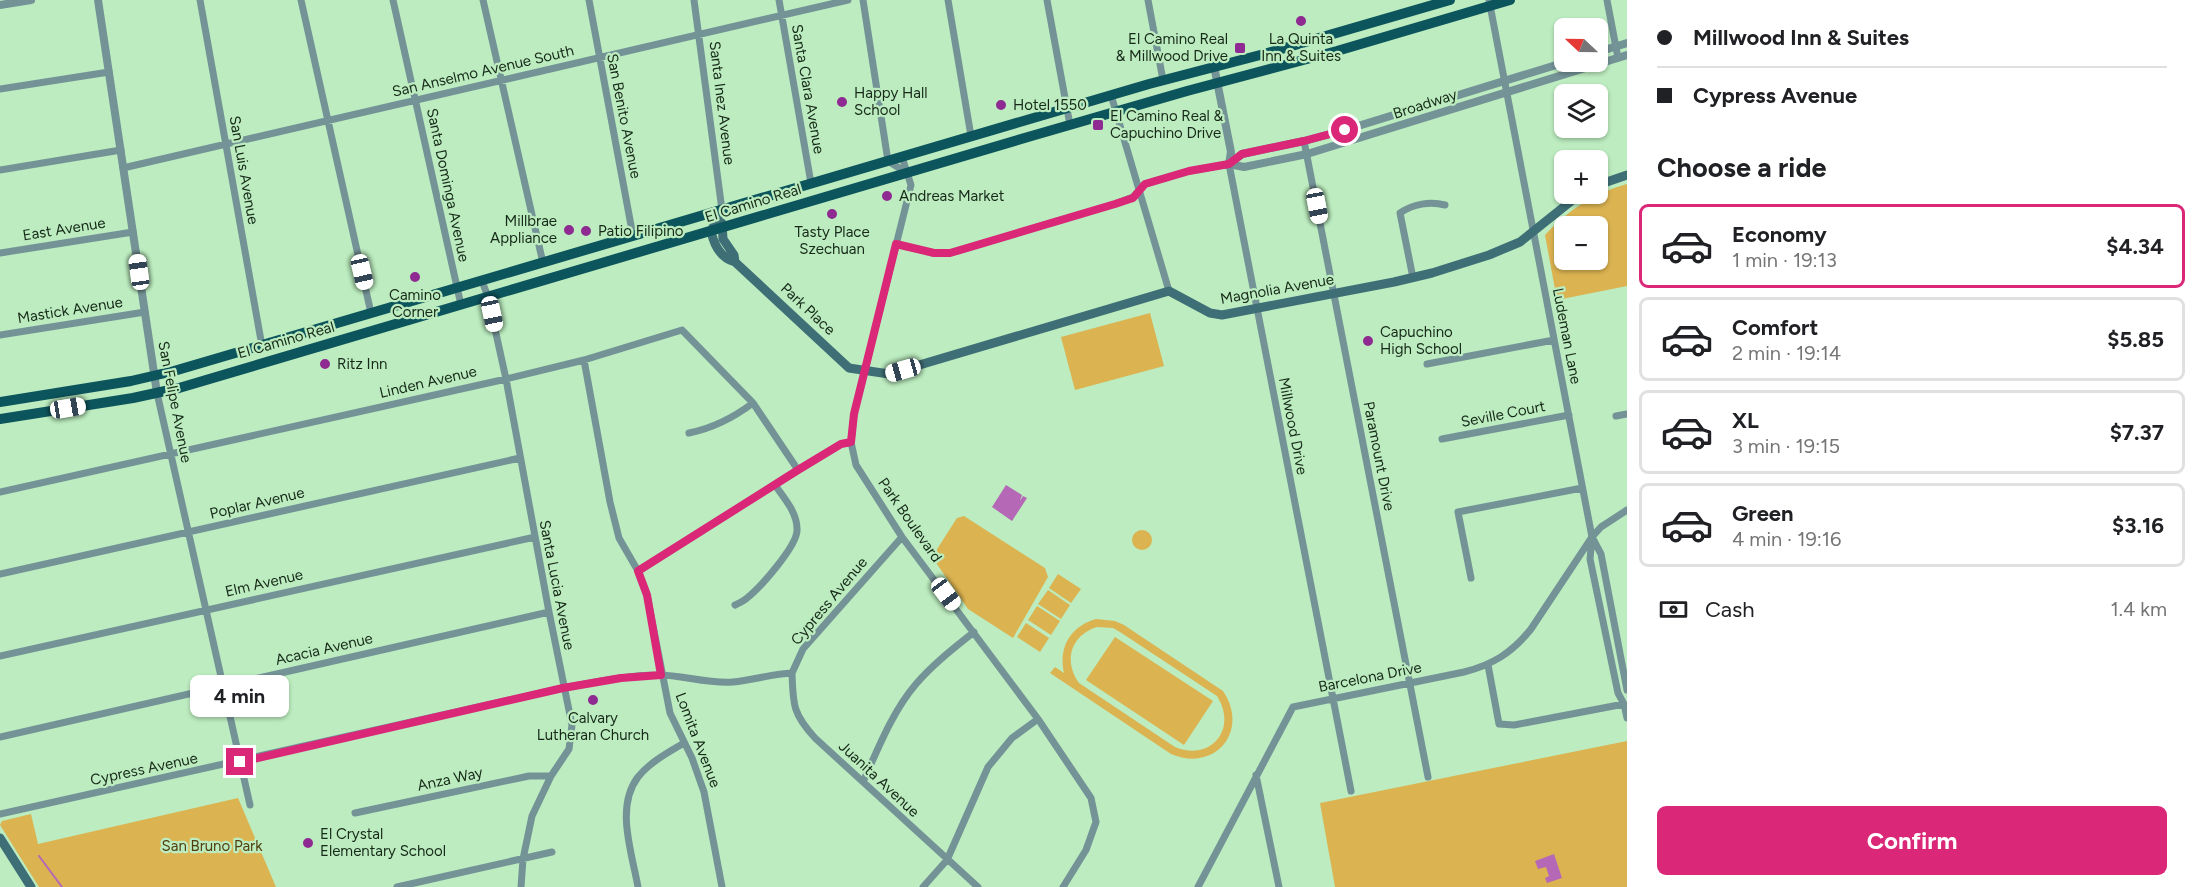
<!DOCTYPE html>
<html lang="en">
<head>
<meta charset="utf-8">
<style>
  :root { --surface:#fff; --page:#f2f2f2; --text:#202124; --muted:#757577; --line:#e0e0e0; --accent:#db2777 }
  body { margin:0; font-family:Figtree,sans-serif; background:var(--page); color:var(--text); height:100vh; display:flex; flex-direction:column; font-size:22px; white-space:nowrap }
  * { box-sizing:border-box; margin:0 }
  p { font-size:20px; color:var(--muted) }
  .icon { flex:none; width:33px; height:33px; fill:none; stroke:currentColor; stroke-width:2; stroke-linecap:round; stroke-linejoin:round }
  .map { position:relative; flex:1; overflow:hidden }
  .details { display:flex; flex-direction:column; background:var(--surface); width:570px }
  .details>* { flex:none }
  .top-card { display:grid; align-content:center; height:132px; padding:0 30px; background:var(--surface) }
  .needle { width:39px; rotate:292deg }
  .tools { position:absolute; left:1554px; top:18px; display:grid; gap:12px }
  .tools a { display:grid; place-items:center; width:54px; height:54px; border-radius:9px; background:var(--surface); box-shadow:0 2px 4px #0004; font-size:30px }
  .end { position:absolute; width:27px; height:27px; margin:-14px; border:8px solid #db2777; background:#fff; box-shadow:0 0 0 3px #fff }
  .from { border-radius:50% }
  .bubble { position:absolute; height:42px; border-radius:9px; background:var(--surface); box-shadow:0 2px 4px #0004; font-size:20px; font-weight:700; line-height:42px; text-align:center }
  .car { position:absolute; width:18px; height:36px; margin:-18px -9px; border-radius:8px; box-shadow:0 0 4px 2px #0007; background:linear-gradient(#fff 24%,#345 0 40%,#fff 0 76%,#345 0 86%,#fff 0) }
  .top-card b { display:flex; align-items:center; gap:21px; height:57px; font-size:22px }
  .top-card b+b { border-top:2px solid var(--line) }
  .top-card i { width:15px; height:15px; background:var(--text) }
  ul { padding:0; list-style:none }
  li { display:flex; align-items:center; gap:18px; height:84px; margin:0 12px 9px; padding:0 18px; border:3px solid var(--line); border-radius:9px }
  li div { flex:1 }
  li b { display:block; font-size:22px }
  li em { font-style:normal; font-weight:700 }
  li.active { border-color:var(--accent) }
  li>.icon { width:54px; height:54px; stroke-width:1.5 }
  h2 { padding:0 30px; font-size:27px; line-height:72px }
  .pay { display:flex; align-items:center; gap:15px; height:66px; padding:0 30px; font-size:22px }
  .pay p { margin-inline-start:auto }
  .action { display:flex; gap:12px; margin-top:auto; padding:12px 30px }
  .action a { flex:1; height:69px; border-radius:9px; background:var(--accent); color:#fff; font-size:24px; font-weight:700; line-height:69px; text-align:center }
  main { display:flex; flex:1; min-height:0 }
  .map>svg:first-child { display:block }
</style>
</head>
<body>
<main>
<div class="map">
<svg width="1627" height="887" viewBox="0 0 1627 887">
  <rect width="100%" height="100%" fill="#bcecbf"/>
  <path fill="#dcb351" fill-rule="evenodd" d="M 1627,184 L 1627,286 L 1557,300 L 1545,235 C 1568,210 1594,193 1627,184 ZM 1564,226 L 1598,226 L 1598,260 L 1564,260 Z
    M 1150,313 L 1164,366 L 1075,390 L 1061,337 Z
    M 964,516 L 1045,568 L 1048,577 L 1013,638 L 968,609 L 932,557 L 957,518 Z
    M1132 540a10 10 0 1 1 20 0a10 10 0 1 1-20 0Z
    M 1058,574 L 1081,589 L 1071,603 L 1049,588 Z
    M 1048,590 L 1070,605 L 1061,619 L 1038,604 Z
    M 1037,606 L 1060,621 L 1051,635 L 1028,620 Z
    M 1096,619 L 1115,621 L 1124,625 L 1223,691 C 1250,731 1215,773 1171,754 L 1050,673 L 1055,667 L 1064,673 C 1058,647 1071,626 1096,619 ZM 1097,627 L 1113,628 L 1120,632 L 1217,696 C 1238,729 1211,762 1175,747 L 1079,683 C 1063,661 1071,635 1097,627 Z
    M 1026,623 L 1049,638 L 1040,652 L 1017,637 Z
    M 1115,637 L 1213,701 L 1184,745 L 1086,680 Z
    M 1627,741 L 1627,887 L 1335,887 L 1320,803 Z
    M 238,798 L 276,887 L 39,887 L 0,825 L 2,821 L 31,814 L 38,844 Z"/>
  <path fill="#b568b5" d="M 1006,485 L 1022,495 L 1020,501 L 1023,496 L 1027,498 L 1012,521 L 992,507 Z
    M 1554,854 L 1562,878 L 1547,883 L 1545,878 L 1549,876 L 1546,867 L 1538,869 L 1535,861 Z"/>
  <g fill="none" stroke-linecap="round" stroke-linejoin="round">
    <path stroke="#b568b5" stroke-width="2" d="M 39,856 L 62,887"/>
    <path stroke="#749397" stroke-width="7" d="M 200,0 L 262,346
      M 301,0 L 371,313
      M 393,0 L 461,305
      M 483,0 L 543,263
      M 589,0 L 633,236
      M 694,0 L 722,210
      M 779,0 L 811,183
      M 863,0 L 888,161 L 907,173
      M 948,0 L 971,136
      M 1047,0 L 1070,125
      M 1148,0 L 1163,80
      M 1489,0 L 1592,537 L 1590,559 L 1618,693 L 1624,704 L 1627,718
      M 1607,0 L 1618,58
      M 0,89 L 109,72
      M 1111,95 L 1169,291
      M 1304,141 L 1428,777
      M 902,157 L 911,185 L 854,414 L 851,442 L 856,465 L 902,537 L 1038,719 L 1091,798 L 1096,822 L 1086,850 L 1063,887
      M 123,168 L 848,0
      M 0,170 L 121,150
      M 896,244 L 934,253 L 950,253 L 1115,204 L 1133,197 L 1145,184 L 1189,171 L 1229,164 L 1351,791
      M 0,253 L 133,232
      M 1413,278 L 1400,213 C 1413,204 1430,201 1445,205
      M 482,281 L 488,297 L 506,379 L 549,612 L 572,725 L 569,749 L 551,776 L 532,816 L 523,859 L 521,887
      M 0,335 L 145,312
      M 584,360 L 610,502 L 619,538 L 638,571 L 647,595 L 670,713 L 692,758 L 704,792 L 722,887
      M 1427,364 L 1554,340
      M 157,393 L 250,805
      M 1616,416 L 1627,414
      M 689,433 C 714,428 733,418 753,403
      M 1442,439 L 1569,415
      M 0,492 L 506,379 L 584,360 L 682,330 L 753,403 L 798,470
      M 1592,537 L 1601,554 L 1627,690
      M 638,571 L 798,470 L 841,444 L 851,442
      M 0,574 L 520,458
      M 1471,578 L 1458,512 L 1582,488
      M 735,605 C 739,603 744,601 747,598 C 760,588 796,547 797,531 C 798,513 784,498 775,485
      M 0,656 L 535,537
      M 1488,665 L 1499,724 L 1514,725 L 1624,704
      M 792,673 C 793,705 793,714 815,738 L 978,887
      M 0,737 L 549,612
      M 1256,775 L 1279,887
      M 863,782 C 878,749 892,712 916,684 C 933,664 954,648 974,632
      M 355,813 L 529,776 L 551,776
      M 0,814 L 563,688 C 595,682 627,675 659,675 C 682,675 708,684 733,682 C 753,680 772,674 792,673 L 803,649 L 902,537
      M 397,887 L 552,852
      M 638,887 C 632,853 615,807 638,777 C 650,762 669,752 684,743
      M 923,887 L 947,860 L 988,767 L 1012,738 L 1038,719
      M 1198,887 L 1293,707 L 1464,672 C 1492,665 1512,653 1531,629 L 1592,537 L 1601,527 L 1627,510"/>
    <path stroke="#749397" stroke-width="8" d="M 98,0 L 157,393
      M 0,5 L 31,0
      M 1598,52 L 1627,43
      M 1214,66 L 1231,152 L 1229,164
      M 1229,164 L 1244,167 L 1307,154 L 1627,55
      M 1229,164 L 1242,154 L 1304,141 L 1345,130 L 1566,62"/>
    <path stroke="#3f6f76" stroke-width="9" d="M 1598,185 L 1627,175
      M 722,210 L 711,231 C 714,245 720,258 735,262 L 849,368 L 889,374 L 1169,291 L 1210,313 L 1222,315 L 1394,282 L 1432,273 L 1489,255 L 1520,242 L 1580,194
      M 722,223 L 723,239 L 734,255 L 735,262
      M 0,838 L 31,887"/>
    <path stroke="#0d555d" stroke-width="10" d="M 0,402 L 131,381 L 174,371 L 1149,84 L 1264,54 L 1450,0
      M 0,419 L 133,398 L 179,388 L 1028,137 L 1187,91 L 1337,51 L 1510,0"/>
  </g>
  <g fill="none" stroke-linecap="round" stroke-linejoin="round">
    <path stroke="#db2777" stroke-width="8" d="M 240,762 L 563,688 L 621,678 L 661,675 L 647,595 L 638,571 L 798,470 L 841,444 L 851,442 L 854,414 L 896,244 L 934,253 L 950,253 L 1115,204 L 1133,198 L 1145,184 L 1189,171 L 1229,164 L 1242,154 L 1304,141 L 1345,130"/>
  </g>
  <g fill="#8e2a91" stroke="#bcecbf" stroke-width="2">
    <circle cx="1301" cy="21" r="6"/>
    <rect x="1234" y="42" width="12" height="12" rx="3"/>
    <circle cx="842" cy="102" r="6"/>
    <circle cx="1001" cy="105" r="6"/>
    <rect x="1092" y="119" width="12" height="12" rx="3"/>
    <circle cx="887" cy="196" r="6"/>
    <circle cx="832" cy="214" r="6"/>
    <circle cx="569" cy="230" r="6"/>
    <circle cx="586" cy="231" r="6"/>
    <circle cx="415" cy="277" r="6"/>
    <circle cx="1368" cy="341" r="6"/>
    <circle cx="325" cy="364" r="6"/>
    <circle cx="593" cy="700" r="6"/>
    <circle cx="308" cy="843" r="6"/>
  </g>
  <g text-anchor="middle" stroke-width="4.5" stroke-linejoin="round" paint-order="stroke">
    <g font-size="15" fill="#172a19" stroke="#bcecbf" text-anchor="start">
      <text x="1228" y="44" text-anchor="end">El Camino Real<tspan x="1228" dy="17">&amp; Millwood Drive</tspan></text>
      <text x="1301" y="44" text-anchor="middle">La Quinta<tspan x="1301" dy="17">Inn &amp; Suites</tspan></text>
      <text x="854" y="98">Happy Hall<tspan x="854" dy="17">School</tspan></text>
      <text x="1013" y="110">Hotel 1550</text>
      <text x="1110" y="121">El Camino Real &amp;<tspan x="1110" dy="17">Capuchino Drive</tspan></text>
      <text x="899" y="201">Andreas Market</text>
      <text x="557" y="226" text-anchor="end">Millbrae<tspan x="557" dy="17">Appliance</tspan></text>
      <text x="598" y="236">Patio Filipino</text>
      <text x="832" y="237" text-anchor="middle">Tasty Place<tspan x="832" dy="17">Szechuan</tspan></text>
      <text x="415" y="300" text-anchor="middle">Camino<tspan x="415" dy="17">Corner</tspan></text>
      <text x="1380" y="337">Capuchino<tspan x="1380" dy="17">High School</tspan></text>
      <text x="337" y="369">Ritz Inn</text>
      <text x="593" y="723" text-anchor="middle">Calvary<tspan x="593" dy="17">Lutheran Church</tspan></text>
      <text x="320" y="839">El Crystal<tspan x="320" dy="17">Elementary School</tspan></text>
    </g>
    <g font-size="15" fill="#172a19" stroke="#bcecbf">
      <text transform="translate(483 71) rotate(-13)" y="5">San Anselmo Avenue South</text>
      <text transform="translate(808 89) rotate(80)" y="5">Santa Clara Avenue</text>
      <text transform="translate(722 103) rotate(83)" y="5">Santa Inez Avenue</text>
      <text transform="translate(1425 104) rotate(-18)" y="5">Broadway</text>
      <text transform="translate(624 116) rotate(79)" y="5">San Benito Avenue</text>
      <text transform="translate(244 170) rotate(80)" y="5">San Luis Avenue</text>
      <text transform="translate(448 185) rotate(78)" y="5">Santa Dominga Avenue</text>
      <text transform="translate(753 203) rotate(-17)" y="5">El Camino Real</text>
      <text transform="translate(64 229) rotate(-9)" y="5">East Avenue</text>
      <text transform="translate(1277 289) rotate(-10)" y="5">Magnolia Avenue</text>
      <text transform="translate(808 309) rotate(43)" y="5">Park Place</text>
      <text transform="translate(70 310) rotate(-9)" y="5">Mastick Avenue</text>
      <text transform="translate(1567 336) rotate(79)" y="5">Ludeman Lane</text>
      <text transform="translate(286 340) rotate(-16)" y="5">El Camino Real</text>
      <text transform="translate(428 382) rotate(-13)" y="5">Linden Avenue</text>
      <text transform="translate(175 402) rotate(79)" y="5">San Felipe Avenue</text>
      <text transform="translate(1503 414) rotate(-11)" y="5">Seville Court</text>
      <text transform="translate(1293 426) rotate(79)" y="5">Millwood Drive</text>
      <text transform="translate(1379 456) rotate(79)" y="5">Paramount Drive</text>
      <text transform="translate(257 503) rotate(-13)" y="5">Poplar Avenue</text>
      <text transform="translate(910 520) rotate(55)" y="5">Park Boulevard</text>
      <text transform="translate(264 583) rotate(-13)" y="5">Elm Avenue</text>
      <text transform="translate(557 585) rotate(79)" y="5">Santa Lucia Avenue</text>
      <text transform="translate(829 601) rotate(-50)" y="5">Cypress Avenue</text>
      <text transform="translate(324 649) rotate(-13)" y="5">Acacia Avenue</text>
      <text transform="translate(1370 677) rotate(-11)" y="5">Barcelona Drive</text>
      <text transform="translate(698 740) rotate(69)" y="5">Lomita Avenue</text>
      <text transform="translate(144 769) rotate(-12)" y="5">Cypress Avenue</text>
      <text transform="translate(450 779) rotate(-12)" y="5">Anza Way</text>
      <text transform="translate(879 779) rotate(43)" y="5">Juanita Avenue</text>
    </g>
    <g font-size="15" fill="#513e0e" stroke="#bcecbf">
      <text x="212" y="851">San Bruno Park</text>
    </g>
  </g>
</svg>
<div class="tools">
<a><svg class="needle" viewBox="-14 -14 28 28"><path d="M0-13l5 13h-10z" fill="#e53935"/><path d="M0 13l5-13h-10z" fill="#757577"/></svg></a>
<a><svg class="icon" aria-label="layers" viewBox="0 0 24 24"><path d="M12 4l9 5-9 5-9-5zM3 14l9 5 9-5"/></svg></a>
<a>+</a>
<a>−</a>
</div>
<i class="end from" style="left:1345px;top:130px"></i>
<i class="end" style="left:240px;top:762px"></i>
<div class="bubble" style="left:190px;top:675px;width:99px">4 min</div>
<i class="car" style="left:1317px;top:206px;rotate:169deg"></i>
<i class="car" style="left:139px;top:272px;rotate:352deg"></i>
<i class="car" style="left:362px;top:272px;rotate:167deg"></i>
<i class="car" style="left:492px;top:314px;rotate:168deg"></i>
<i class="car" style="left:903px;top:370px;rotate:254deg"></i>
<i class="car" style="left:68px;top:408px;rotate:81deg"></i>
<i class="car" style="left:946px;top:594px;rotate:143deg"></i>
</div>
<section class="details">
<div class="top-card">
<b><i class="from"></i>Millwood Inn &amp; Suites</b>
<b><i></i>Cypress Avenue</b>
</div>
<h2>Choose a ride</h2>
<ul>
<li class="active"><svg class="icon" aria-label="car" viewBox="0 0 24 24"><path d="M5 17H2v-5l4-1 3-4h7l3 4 3 1v5h-3M9 17h6M6 11h13"/><circle cx="7" cy="17" r="2"/><circle cx="17" cy="17" r="2"/></svg><div><b>Economy</b><p>1 min · 19:13</p></div><em>$4.34</em></li>
<li><svg class="icon" aria-label="car" viewBox="0 0 24 24"><path d="M5 17H2v-5l4-1 3-4h7l3 4 3 1v5h-3M9 17h6M6 11h13"/><circle cx="7" cy="17" r="2"/><circle cx="17" cy="17" r="2"/></svg><div><b>Comfort</b><p>2 min · 19:14</p></div><em>$5.85</em></li>
<li><svg class="icon" aria-label="car" viewBox="0 0 24 24"><path d="M5 17H2v-5l4-1 3-4h7l3 4 3 1v5h-3M9 17h6M6 11h13"/><circle cx="7" cy="17" r="2"/><circle cx="17" cy="17" r="2"/></svg><div><b>XL</b><p>3 min · 19:15</p></div><em>$7.37</em></li>
<li><svg class="icon" aria-label="car" viewBox="0 0 24 24"><path d="M5 17H2v-5l4-1 3-4h7l3 4 3 1v5h-3M9 17h6M6 11h13"/><circle cx="7" cy="17" r="2"/><circle cx="17" cy="17" r="2"/></svg><div><b>Green</b><p>4 min · 19:16</p></div><em>$3.16</em></li>
</ul>
<div class="pay"><svg class="icon" aria-label="cash" viewBox="0 0 24 24"><path d="M3 7h18v10H3z"/><circle cx="12" cy="12" r="2"/></svg>Cash<p>1.4 km</p></div>
<div class="action"><a>Confirm</a></div>
</section>
</main>
</body>
</html>
